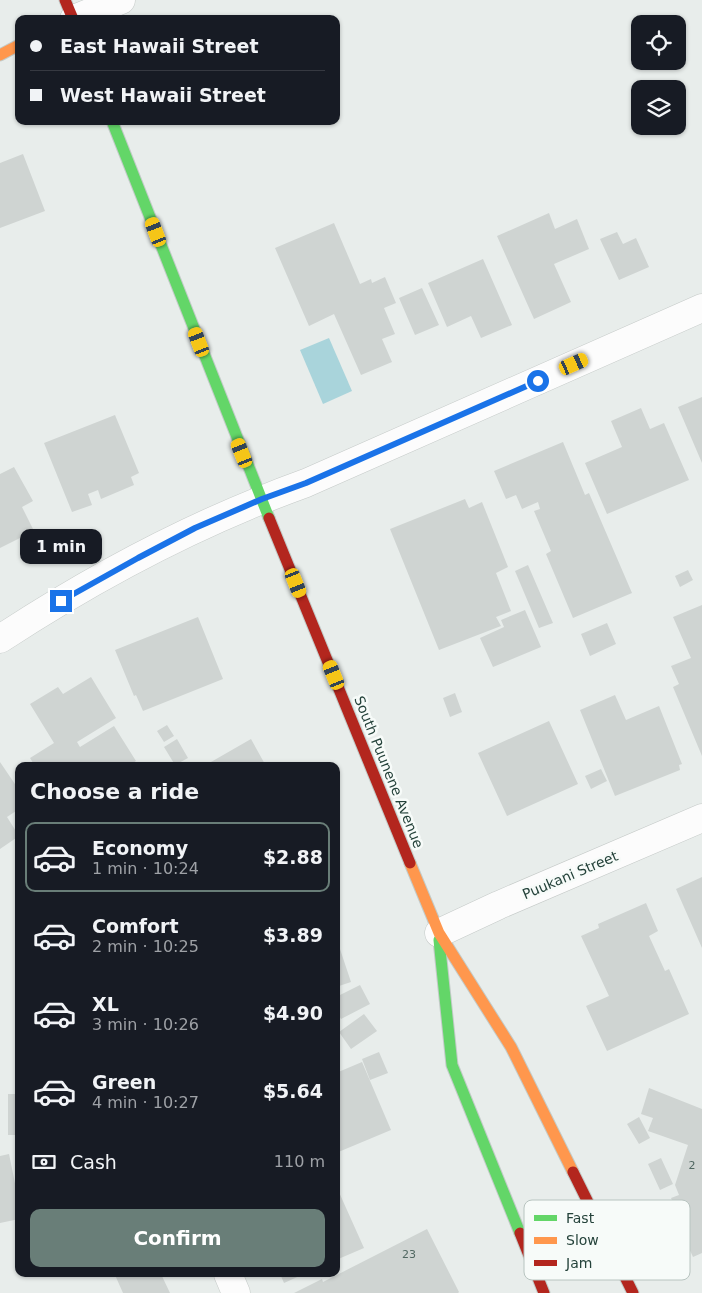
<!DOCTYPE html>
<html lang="en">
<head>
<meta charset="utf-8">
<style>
  :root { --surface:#171b24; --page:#242831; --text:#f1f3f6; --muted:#9ea1a6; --line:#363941; --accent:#697e78 }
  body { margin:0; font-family:"DejaVu Sans",sans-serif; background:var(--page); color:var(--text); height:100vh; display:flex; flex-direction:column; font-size:19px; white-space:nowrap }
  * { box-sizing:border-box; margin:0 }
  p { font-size:16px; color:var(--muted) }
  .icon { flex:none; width:28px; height:28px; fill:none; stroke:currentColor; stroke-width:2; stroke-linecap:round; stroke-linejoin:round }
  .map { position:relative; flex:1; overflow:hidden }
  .details { position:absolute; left:15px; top:762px; width:325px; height:515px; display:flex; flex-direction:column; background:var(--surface); border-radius:10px; box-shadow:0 1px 4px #0004 }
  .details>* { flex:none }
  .banner { position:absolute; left:15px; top:15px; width:325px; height:110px; border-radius:10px; box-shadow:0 1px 4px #0004; display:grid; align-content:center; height:110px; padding:0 15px; background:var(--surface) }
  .tools { position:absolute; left:631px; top:15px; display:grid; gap:10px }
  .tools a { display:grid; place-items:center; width:55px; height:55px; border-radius:10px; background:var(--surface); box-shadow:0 1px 4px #0004; font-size:25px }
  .end { position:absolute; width:22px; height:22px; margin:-11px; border:6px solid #1a73e8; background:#fff; box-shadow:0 0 0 2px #fff }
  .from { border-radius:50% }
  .bubble { position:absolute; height:35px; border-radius:10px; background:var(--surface); box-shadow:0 1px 4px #0004; font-size:16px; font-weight:600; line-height:35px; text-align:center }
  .car { position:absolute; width:15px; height:30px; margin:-15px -8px; border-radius:6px; box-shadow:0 0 4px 1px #0007; background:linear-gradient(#f5c518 24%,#345 0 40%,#f5c518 0 76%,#345 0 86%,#f5c518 0) }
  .banner b { display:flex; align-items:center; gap:18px; height:48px; font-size:19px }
  .banner b+b { border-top:1px solid var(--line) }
  .banner i { width:12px; height:12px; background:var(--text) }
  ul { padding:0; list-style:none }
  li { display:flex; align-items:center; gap:15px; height:70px; margin:0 10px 8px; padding:0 5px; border:2px solid transparent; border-radius:10px }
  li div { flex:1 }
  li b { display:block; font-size:19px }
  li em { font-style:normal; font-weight:600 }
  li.active { border-color:var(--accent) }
  li>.icon { width:45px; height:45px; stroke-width:1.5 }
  h2 { padding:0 15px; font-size:22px; line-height:60px }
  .pay { display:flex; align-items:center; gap:12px; height:55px; padding:0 15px; font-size:19px }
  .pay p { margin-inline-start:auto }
  .button { display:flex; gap:10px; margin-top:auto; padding:10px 15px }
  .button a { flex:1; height:58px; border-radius:10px; background:var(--accent); color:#fff; font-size:20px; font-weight:600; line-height:58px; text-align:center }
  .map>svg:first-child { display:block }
</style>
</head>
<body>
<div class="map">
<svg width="702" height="1293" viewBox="0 0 702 1293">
  <rect width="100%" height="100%" fill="#e8edeb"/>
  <path fill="#a9d4db" d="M 329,338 L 352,391 L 323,404 L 300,350 Z"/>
  <path fill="#cfd4d2" d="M 23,154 L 45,211 L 0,228 L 0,163 Z
    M 549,213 L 555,229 L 577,219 L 589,249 L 554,264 L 571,302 L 534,319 L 497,236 Z
    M 334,223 L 360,284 L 371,279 L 372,283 L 385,277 L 396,303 L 384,308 L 395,334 L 382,339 L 392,362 L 361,375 L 334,314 L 309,326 L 275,248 Z
    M 617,232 L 623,244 L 636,238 L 649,267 L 619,280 L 600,239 Z
    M 483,259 L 512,325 L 481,338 L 471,316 L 447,327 L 428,283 Z
    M 422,288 L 439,325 L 415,335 L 399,298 Z
    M 702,397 L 702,463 L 678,407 Z
    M 641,408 L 650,429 L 664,423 L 689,480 L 607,514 L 585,463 L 622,447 L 611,421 Z
    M 115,415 L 139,473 L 131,477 L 134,485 L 101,499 L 98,490 L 88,494 L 92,505 L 72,512 L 44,443 Z
    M 563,442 L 585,495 L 589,493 L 632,593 L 573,618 L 546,554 L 551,551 L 534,511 L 540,509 L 538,502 L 522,509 L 516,495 L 506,499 L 494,471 Z
    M 14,467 L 33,501 L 22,507 L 34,531 L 0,548 L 0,474 Z
    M 465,499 L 469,508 L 482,502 L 508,567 L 496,573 L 511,611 L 496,617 L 501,626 L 439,650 L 390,529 Z
    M 528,565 L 553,623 L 539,628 L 515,571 Z
    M 688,570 L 693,580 L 680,587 L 675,576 Z
    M 702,605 L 702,756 L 673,687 L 679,684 L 671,666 L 691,658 L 673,617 Z
    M 525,610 L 541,647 L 493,667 L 480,638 L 504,627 L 501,620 Z
    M 198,617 L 223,679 L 143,711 L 136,695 L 134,696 L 115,650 Z
    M 607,623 L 616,644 L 590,656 L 581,634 Z
    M 91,677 L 116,718 L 77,742 L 80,747 L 114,726 L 136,761 L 128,766 L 35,766 L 30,758 L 54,743 L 30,704 L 58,687 L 63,694 Z
    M 455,693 L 462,712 L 450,717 L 443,698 Z
    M 615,695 L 626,720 L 659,706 L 682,764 L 679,765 L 680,770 L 615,796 L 580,710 Z
    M 549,721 L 578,784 L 507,816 L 478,753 Z
    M 167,725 L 174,736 L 164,742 L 157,731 Z
    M 177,739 L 188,758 L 175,765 L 164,747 Z
    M 251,739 L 266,766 L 204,766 Z
    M 0,762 L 19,790 L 19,809 L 7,817 L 19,836 L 0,849 Z
    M 601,769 L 607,781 L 591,789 L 585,776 Z
    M 702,877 L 702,948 L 676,889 Z
    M 646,903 L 658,931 L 649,936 L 665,971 L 669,969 L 689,1014 L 607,1051 L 586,1006 L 609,996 L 581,936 L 599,928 L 598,924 Z
    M 336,937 L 351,982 L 336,987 Z
    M 360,985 L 370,1004 L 341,1019 L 336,1010 L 336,997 Z
    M 364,1014 L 377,1031 L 351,1049 L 339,1032 Z
    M 379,1052 L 388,1073 L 370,1080 L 362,1059 Z
    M 362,1062 L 391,1130 L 336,1153 L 336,1073 Z
    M 649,1088 L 702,1109 L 702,1253 L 693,1257 L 676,1220 L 680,1218 L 671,1198 L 679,1195 L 675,1185 L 688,1145 L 648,1131 L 653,1118 L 641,1114 Z
    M 8,1094 L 19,1094 L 19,1135 L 8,1135 Z
    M 639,1117 L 650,1138 L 639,1144 L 627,1124 Z
    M 9,1154 L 19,1203 L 19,1219 L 0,1223 L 0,1156 Z
    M 661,1158 L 673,1184 L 660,1190 L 648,1164 Z
    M 338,1190 L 364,1248 L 336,1260 L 336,1191 Z
    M 427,1229 L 459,1292 L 458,1293 L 294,1293 L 322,1279 L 323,1282 Z
    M 118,1274 L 161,1274 L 170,1293 L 123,1293 L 115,1275 Z
    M 280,1274 L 304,1274 L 284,1283 Z"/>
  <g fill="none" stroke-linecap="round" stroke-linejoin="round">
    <g stroke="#c5cac8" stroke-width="29">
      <path id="street" d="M 74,19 L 121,0
        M 0,639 C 96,576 198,522 306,483 L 702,308
        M 439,933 L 499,905 L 702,818
        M 228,1274 L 236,1293"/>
    </g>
    <g stroke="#c3cbc8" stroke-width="13">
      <path id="fast" d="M 112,121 L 269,518
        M 439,940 L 452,1065 L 520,1233"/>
    </g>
    <g stroke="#c3cbc8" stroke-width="13">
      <path id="slow" d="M 0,55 L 19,45
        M 410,863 L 439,933 L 511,1047 L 573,1172"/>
    </g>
    <g stroke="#c3cbc8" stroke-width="13">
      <path id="jam" d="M 65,0 L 73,19
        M 269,518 L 410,863
        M 573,1172 L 633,1293
        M 520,1233 L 544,1293"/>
    </g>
    <use href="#street" stroke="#fcfcfc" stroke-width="28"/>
    <use href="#fast" stroke="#63d668" stroke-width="11"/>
    <use href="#slow" stroke="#ff974d" stroke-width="11"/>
    <use href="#jam" stroke="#b3261e" stroke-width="11"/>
  </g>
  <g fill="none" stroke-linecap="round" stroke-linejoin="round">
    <path stroke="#1a73e8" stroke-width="6" d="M 61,601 L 138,558 L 195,528 L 262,499 L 306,483 L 538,381"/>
  </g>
  <g text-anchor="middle" stroke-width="5" stroke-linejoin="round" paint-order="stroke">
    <g font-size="11" fill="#506761">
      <text x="692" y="1169">2</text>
      <text x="409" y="1258">23</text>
    </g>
    <g font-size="14" fill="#24423a" stroke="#f7fbf9">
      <text transform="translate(389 772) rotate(68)" y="5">South Puunene Avenue</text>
      <text transform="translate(570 875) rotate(-23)" y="5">Puukani Street</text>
    </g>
  </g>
  <rect x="524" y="1200" width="166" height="80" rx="8" fill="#f7fbf9" stroke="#b8c4c0" stroke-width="1"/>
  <rect x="534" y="1215" width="23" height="6" fill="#63d668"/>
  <rect x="534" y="1237" width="23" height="7" fill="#ff974d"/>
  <rect x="534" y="1260" width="23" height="6" fill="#b3261e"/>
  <g font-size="14" fill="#24423a">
    <text x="566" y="1223">Fast</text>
    <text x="566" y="1245">Slow</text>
    <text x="566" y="1268">Jam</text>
  </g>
</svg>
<div class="tools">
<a><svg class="icon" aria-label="locate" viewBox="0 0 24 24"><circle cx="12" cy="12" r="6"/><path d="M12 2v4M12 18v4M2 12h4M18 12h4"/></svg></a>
<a><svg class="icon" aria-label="layers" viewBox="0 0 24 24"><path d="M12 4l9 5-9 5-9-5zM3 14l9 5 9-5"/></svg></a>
</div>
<i class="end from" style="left:538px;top:381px"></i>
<i class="end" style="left:61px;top:601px"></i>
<div class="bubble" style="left:20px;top:529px;width:82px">1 min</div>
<i class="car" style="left:156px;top:232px;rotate:339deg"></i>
<i class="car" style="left:199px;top:342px;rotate:339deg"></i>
<i class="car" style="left:574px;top:364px;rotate:66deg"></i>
<i class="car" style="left:242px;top:453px;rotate:338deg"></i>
<i class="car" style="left:296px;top:583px;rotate:158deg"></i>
<i class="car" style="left:334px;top:675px;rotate:338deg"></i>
<div class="banner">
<b><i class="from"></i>East Hawaii Street</b>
<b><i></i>West Hawaii Street</b>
</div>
<section class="details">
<h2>Choose a ride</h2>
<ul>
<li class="active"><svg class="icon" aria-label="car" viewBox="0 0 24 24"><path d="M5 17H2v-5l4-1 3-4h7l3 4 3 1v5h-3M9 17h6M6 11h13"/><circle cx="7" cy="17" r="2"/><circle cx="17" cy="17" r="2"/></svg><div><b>Economy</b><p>1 min · 10:24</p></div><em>$2.88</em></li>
<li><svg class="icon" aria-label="car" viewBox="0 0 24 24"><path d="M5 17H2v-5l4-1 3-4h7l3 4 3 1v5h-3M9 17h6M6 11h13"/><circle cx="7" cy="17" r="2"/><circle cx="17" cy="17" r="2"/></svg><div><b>Comfort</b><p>2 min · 10:25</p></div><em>$3.89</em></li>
<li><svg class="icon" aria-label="car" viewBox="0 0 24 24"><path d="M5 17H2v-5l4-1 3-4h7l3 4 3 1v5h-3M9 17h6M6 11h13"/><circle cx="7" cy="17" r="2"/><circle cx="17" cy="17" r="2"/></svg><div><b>XL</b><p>3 min · 10:26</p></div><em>$4.90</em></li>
<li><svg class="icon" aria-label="car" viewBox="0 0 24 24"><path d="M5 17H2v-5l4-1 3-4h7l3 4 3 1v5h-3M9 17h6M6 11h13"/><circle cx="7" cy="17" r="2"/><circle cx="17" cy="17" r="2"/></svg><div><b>Green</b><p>4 min · 10:27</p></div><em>$5.64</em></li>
</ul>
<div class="pay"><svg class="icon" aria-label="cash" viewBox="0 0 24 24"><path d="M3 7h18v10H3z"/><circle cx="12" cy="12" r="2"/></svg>Cash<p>110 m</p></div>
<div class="button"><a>Confirm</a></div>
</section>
</div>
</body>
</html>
